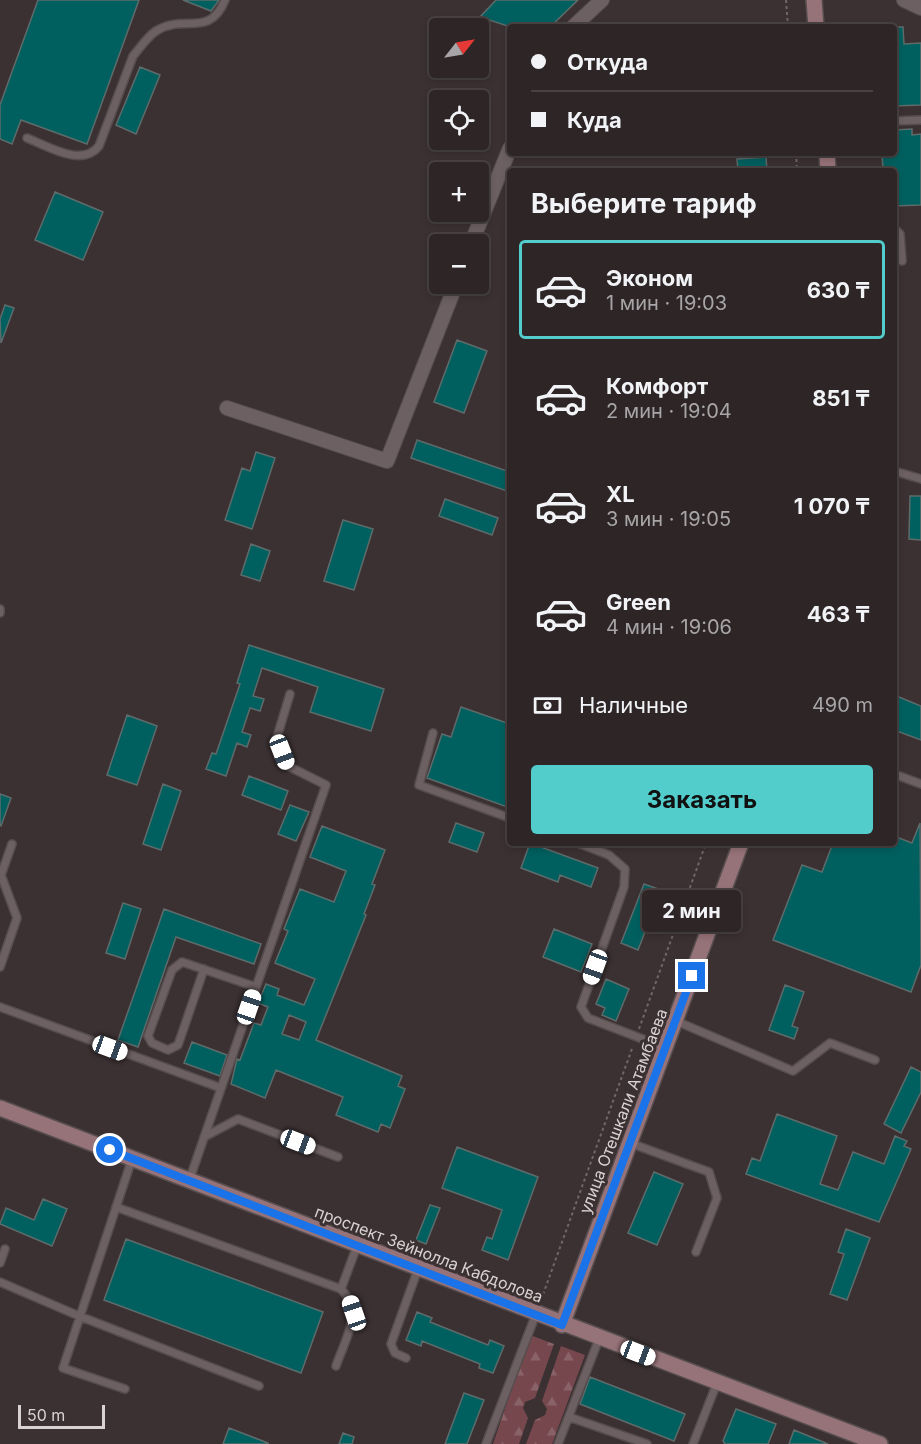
<!DOCTYPE html>
<html lang="ru">
<head>
<meta charset="utf-8">
<style>
  :root { --surface:#2d2526; --page:#393132; --text:#f1f3f6; --muted:#a7a5a7; --line:#484243; --accent:#52cdcc }
  body { margin:0; font-family:Inter,sans-serif; background:var(--page); color:var(--text); height:100vh; display:flex; flex-direction:column; font-size:22px; white-space:nowrap }
  * { box-sizing:border-box; margin:0 }
  p { font-size:20px; color:var(--muted) }
  .icon { flex:none; width:33px; height:33px; fill:none; stroke:currentColor; stroke-width:2; stroke-linecap:round; stroke-linejoin:round }
  .map { position:relative; flex:1; overflow:hidden }
  .side { position:absolute; left:507px; top:168px; width:390px; height:678px; display:flex; flex-direction:column; background:var(--surface); border-radius:6px; box-shadow:0 3px 9px #0003,0 0 0 2px var(--line) }
  .side>* { flex:none }
  .top-card { position:absolute; left:507px; top:24px; width:390px; height:132px; border-radius:6px; box-shadow:0 3px 9px #0003,0 0 0 2px var(--line); display:grid; align-content:center; height:132px; padding:0 24px; background:var(--surface) }
  .needle { width:39px; rotate:59deg }
  .controls { position:absolute; left:429px; top:18px; display:grid; gap:12px }
  .controls a { display:grid; place-items:center; width:60px; height:60px; border-radius:6px; background:var(--surface); box-shadow:0 3px 9px #0003,0 0 0 2px var(--line); font-size:30px }
  .scale { position:absolute; left:18px; bottom:15px; width:87px; box-sizing:border-box; padding-left:6px; border:3px solid #d9d2d3; border-top:0; font-size:16px; line-height:21px; white-space:nowrap; color:#d9d2d3; -webkit-text-stroke:4px #3c3132; paint-order:stroke }
  .end { position:absolute; width:27px; height:27px; margin:-14px; border:8px solid #1a73e8; background:#fff; box-shadow:0 0 0 3px #fff }
  .from { border-radius:50% }
  .bubble { position:absolute; height:42px; border-radius:6px; background:var(--surface); box-shadow:0 3px 9px #0003,0 0 0 2px var(--line); font-size:20px; font-weight:700; line-height:42px; text-align:center }
  .car { position:absolute; width:18px; height:36px; margin:-18px -9px; border-radius:8px; box-shadow:0 0 4px 2px #0007; background:linear-gradient(#fff 24%,#345 0 40%,#fff 0 76%,#345 0 86%,#fff 0) }
  .top-card b { display:flex; align-items:center; gap:21px; height:57px; font-size:22px }
  .top-card b+b { border-top:2px solid var(--line) }
  .top-card i { width:15px; height:15px; background:var(--text) }
  ul { padding:0; list-style:none }
  li { display:flex; align-items:center; gap:18px; height:99px; margin:0 12px 9px; padding:0 12px; border:3px solid transparent; border-radius:6px }
  li div { flex:1 }
  li b { display:block; font-size:22px }
  li em { font-style:normal; font-weight:700 }
  li.active { border-color:var(--accent) }
  li>.icon { width:54px; height:54px; stroke-width:1.5 }
  h2 { padding:0 24px; font-size:27px; line-height:72px }
  .pay { display:flex; align-items:center; gap:15px; height:66px; padding:0 24px; font-size:22px }
  .pay p { margin-inline-start:auto }
  .button { display:flex; gap:12px; margin-top:auto; padding:12px 24px }
  .button a { flex:1; height:69px; border-radius:6px; background:var(--accent); color:#111; font-size:24px; font-weight:700; line-height:69px; text-align:center }
  .map>svg:first-child { display:block }
</style>
</head>
<body>
<div class="map">
<svg width="921" height="1444" viewBox="0 0 921 1444">
  <defs>
    <pattern id="forest-firs" width="22" height="20" patternUnits="userSpaceOnUse" patternTransform="scale(1.5)"><rect width="22" height="20" fill="#76484e"/><path d="M5 1l3.5 6h-7zM16 11l3.5 6h-7z" fill="#896267"/></pattern>
  </defs>
  <rect width="100%" height="100%" fill="#3c3132"/>
  <path fill="url(#forest-firs)" d="M 530,1335 L 554,1344 L 535,1398 L 525,1402 L 523,1408 L 528,1418 L 519,1444 L 493,1444 Z
    M 561,1346 L 585,1355 L 552,1444 L 526,1444 L 535,1420 L 545,1415 L 547,1409 L 542,1401 Z"/>
  <path fill="#00605f" stroke="#5e6b6b" stroke-width="1.5" fill-rule="evenodd" d="M 38,0 L 139,0 L 87,144 L 21,120 L 12,144 L 0,139 L 0,105 Z
    M 183,0 L 219,0 L 211,11 Z
    M 496,0 L 578,0 L 550,27 L 511,27 L 480,17 Z
    M 894,27 L 903,27 L 904,44 L 921,43 L 921,105 L 894,106 Z
    M 140,67 L 160,75 L 136,134 L 116,125 Z
    M 912,129 L 912,135 L 921,134 L 921,205 L 894,206 L 894,171 L 883,171 L 882,153 L 894,153 L 894,130 Z
    M 766,157 L 767,171 L 738,171 L 737,159 Z
    M 55,192 L 103,212 L 83,260 L 35,240 Z
    M 5,305 L 14,308 L 1,343 L 0,319 Z
    M 457,340 L 487,351 L 464,413 L 434,402 Z
    M 417,440 L 510,472 L 510,492 L 411,458 Z
    M 256,452 L 275,458 L 252,529 L 225,520 L 242,468 L 250,471 Z
    M 910,496 L 921,496 L 921,540 L 909,539 Z
    M 445,499 L 498,518 L 492,535 L 439,516 Z
    M 343,520 L 373,529 L 354,590 L 324,581 Z
    M 251,544 L 270,551 L 260,581 L 241,575 Z
    M 249,645 L 384,689 L 371,731 L 310,712 L 318,687 L 262,668 L 253,696 L 264,699 L 260,711 L 250,708 L 242,732 L 251,735 L 247,747 L 237,743 L 226,776 L 206,769 L 212,753 L 216,754 L 240,684 L 237,683 Z
    M 894,695 L 921,706 L 921,740 L 894,730 Z
    M 461,707 L 510,724 L 510,808 L 427,778 L 442,734 L 451,737 Z
    M 127,715 L 157,726 L 137,785 L 107,775 Z
    M 249,776 L 288,791 L 281,810 L 242,795 Z
    M 163,784 L 181,791 L 161,850 L 143,844 Z
    M 0,794 L 11,798 L 1,826 L 0,825 Z
    M 290,805 L 309,812 L 296,841 L 278,834 Z
    M 456,823 L 484,833 L 477,852 L 449,842 Z
    M 920,823 L 921,965 L 911,992 L 773,940 L 802,865 L 822,872 L 833,843 L 894,843 L 894,836 L 912,843 Z
    M 322,826 L 385,850 L 372,884 L 375,885 L 364,914 L 366,915 L 316,1040 L 402,1076 L 398,1086 L 405,1089 L 390,1128 L 381,1124 L 378,1132 L 336,1115 L 343,1097 L 276,1070 L 265,1098 L 231,1084 L 237,1059 L 240,1060 L 254,1023 L 261,1025 L 268,1007 L 258,1003 L 266,984 L 279,989 L 277,995 L 304,1005 L 315,979 L 275,963 L 288,931 L 284,929 L 300,889 L 334,902 L 346,871 L 310,857 ZM 289,1015 L 306,1022 L 299,1040 L 282,1034 Z
    M 530,843 L 598,868 L 591,887 L 560,875 L 558,882 L 521,868 Z
    M 644,884 L 661,890 L 638,950 L 621,943 Z
    M 123,903 L 141,909 L 125,959 L 106,953 Z
    M 164,909 L 261,944 L 254,964 L 176,937 L 138,1047 L 118,1040 Z
    M 554,929 L 592,944 L 581,972 L 543,957 Z
    M 606,979 L 629,989 L 616,1021 L 602,1015 L 605,1008 L 596,1004 Z
    M 785,985 L 804,992 L 792,1026 L 798,1028 L 794,1039 L 769,1030 Z
    M 192,1042 L 227,1055 L 220,1076 L 184,1063 Z
    M 911,1067 L 921,1072 L 921,1092 L 901,1133 L 884,1124 Z
    M 777,1114 L 837,1136 L 820,1184 L 838,1190 L 853,1152 L 884,1164 L 895,1136 L 907,1141 L 904,1146 L 911,1149 L 879,1222 L 746,1174 L 752,1158 L 760,1161 Z
    M 457,1147 L 538,1177 L 508,1260 L 482,1250 L 487,1237 L 492,1239 L 502,1210 L 442,1188 Z
    M 654,1172 L 683,1184 L 657,1245 L 628,1233 Z
    M 43,1199 L 67,1209 L 52,1246 L 0,1224 L 6,1208 L 34,1220 Z
    M 430,1205 L 440,1208 L 426,1244 L 416,1240 Z
    M 846,1229 L 870,1238 L 847,1300 L 830,1294 L 844,1254 L 838,1252 Z
    M 126,1239 L 323,1312 L 301,1373 L 104,1300 Z
    M 417,1312 L 432,1318 L 430,1322 L 488,1345 L 490,1340 L 504,1346 L 493,1373 L 479,1368 L 480,1364 L 422,1341 L 421,1346 L 406,1340 Z
    M 590,1377 L 685,1414 L 674,1441 L 580,1404 Z
    M 464,1393 L 484,1400 L 467,1444 L 445,1444 Z
    M 736,1409 L 776,1424 L 768,1444 L 725,1444 L 723,1441 Z
    M 229,1428 L 268,1443 L 268,1444 L 223,1444 Z
    M 794,1430 L 828,1444 L 789,1444 Z
    M 343,1433 L 354,1437 L 352,1444 L 339,1444 Z"/>
  <g fill="none" stroke-linecap="round" stroke-linejoin="round">
    <g stroke="#564d4e" stroke-width="10">
      <path id="lane" d="M 894,121 L 921,120
        M 27,138 C 48,146 82,168 99,146 L 133,56 C 140,48 147,37 156,31 C 184,13 209,39 225,0
        M 894,228 L 900,234 L 902,261
        M 894,471 L 921,479
        M 0,609 L 0,613
        M 433,733 L 419,785 L 510,818
        M 894,774 L 921,784
        M 578,843 L 609,855 L 625,869 L 624,887 L 581,1007 L 588,1018 L 666,1048
        M 0,967 L 17,918 L 1,875 L 12,844
        M 204,969 L 178,1045 L 168,1050 L 152,1043 L 148,1036 L 172,970 L 182,962 L 256,987
        M 0,1007 L 221,1088
        M 676,1021 L 793,1071 L 830,1043 L 875,1060
        M 204,1137 L 238,1119 L 338,1157
        M 630,1143 L 709,1172 L 717,1198 L 696,1252
        M 189,1181 L 326,785 L 288,766 L 277,737 L 290,694
        M 116,1207 L 341,1289 C 364,1313 345,1339 336,1366
        M 0,1263 L 5,1249
        M 0,1282 L 79,1316 L 259,1386
        M 341,1289 L 357,1246
        M 406,1358 L 395,1353 L 391,1344 L 418,1269
        M 125,1389 L 63,1368 L 132,1159
        M 569,1417 L 647,1444
        M 486,1444 L 536,1314
        M 558,1444 L 599,1339
        M 693,1444 L 717,1383"/>
    </g>
    <g stroke="#564d4e" stroke-width="16">
      <path id="street" d="M 904,0 L 921,8
        M 573,27 L 602,0
        M 471,244 L 510,148
        M 227,408 L 387,461 L 456,284"/>
    </g>
    <g stroke="#564d4e" stroke-width="18">
      <path id="secondary" d="M 814,0 L 816,27
        M 827,153 L 828,171
        M 0,1108 L 880,1444
        M 562,1325 L 741,843"/>
    </g>
    <path stroke="#716768" stroke-width="2" stroke-dasharray="3 3" stroke-linecap="butt" d="M 786,0 L 788,27
      M 796,153 L 797,171
      M 639,1029 L 706,843
      M 541,1300 L 633,1046"/>
    <use href="#lane" stroke="#6d6062" stroke-width="7"/>
    <use href="#street" stroke="#6d6062" stroke-width="14"/>
    <use href="#secondary" stroke="#967378" stroke-width="15"/>
  </g>
  <g fill="none" stroke-linecap="round" stroke-linejoin="round">
    <path stroke="#1a73e8" stroke-width="8" d="M 110,1150 L 562,1325 L 692,976"/>
  </g>
  <g text-anchor="middle" stroke-width="6" stroke-linejoin="round" paint-order="stroke">
    <g font-size="16" fill="#d9d2d3" stroke="#3c3132">
      <text transform="translate(623 1111) rotate(-69)" y="6">улица Отешкали Атамбаева</text>
      <text transform="translate(429 1254) rotate(21)" y="6">проспект Зейнолла Кабдолова</text>
    </g>
  </g>
</svg>
<div class="controls">
<a><svg class="needle" viewBox="-14 -14 28 28"><path d="M0-13l5 13h-10z" fill="#e53935"/><path d="M0 13l5-13h-10z" fill="#a7a5a7"/></svg></a>
<a><svg class="icon" aria-label="locate" viewBox="0 0 24 24"><circle cx="12" cy="12" r="6"/><path d="M12 2v4M12 18v4M2 12h4M18 12h4"/></svg></a>
<a>+</a>
<a>−</a>
</div>
<div class="scale">50 m</div>
<i class="end from" style="left:110px;top:1150px"></i>
<i class="end" style="left:692px;top:976px"></i>
<div class="bubble" style="left:642px;top:890px;width:99px">2 мин</div>
<i class="car" style="left:282px;top:752px;rotate:159deg"></i>
<i class="car" style="left:595px;top:967px;rotate:200deg"></i>
<i class="car" style="left:249px;top:1007px;rotate:19deg"></i>
<i class="car" style="left:110px;top:1048px;rotate:110deg"></i>
<i class="car" style="left:298px;top:1142px;rotate:111deg"></i>
<i class="car" style="left:354px;top:1313px;rotate:341deg"></i>
<i class="car" style="left:638px;top:1353px;rotate:111deg"></i>
<div class="top-card">
<b><i class="from"></i>Откуда</b>
<b><i></i>Куда</b>
</div>
<section class="side">
<h2>Выберите тариф</h2>
<ul>
<li class="active"><svg class="icon" aria-label="car" viewBox="0 0 24 24"><path d="M5 17H2v-5l4-1 3-4h7l3 4 3 1v5h-3M9 17h6M6 11h13"/><circle cx="7" cy="17" r="2"/><circle cx="17" cy="17" r="2"/></svg><div><b>Эконом</b><p>1 мин · 19:03</p></div><em>630 ₸</em></li>
<li><svg class="icon" aria-label="car" viewBox="0 0 24 24"><path d="M5 17H2v-5l4-1 3-4h7l3 4 3 1v5h-3M9 17h6M6 11h13"/><circle cx="7" cy="17" r="2"/><circle cx="17" cy="17" r="2"/></svg><div><b>Комфорт</b><p>2 мин · 19:04</p></div><em>851 ₸</em></li>
<li><svg class="icon" aria-label="car" viewBox="0 0 24 24"><path d="M5 17H2v-5l4-1 3-4h7l3 4 3 1v5h-3M9 17h6M6 11h13"/><circle cx="7" cy="17" r="2"/><circle cx="17" cy="17" r="2"/></svg><div><b>XL</b><p>3 мин · 19:05</p></div><em>1 070 ₸</em></li>
<li><svg class="icon" aria-label="car" viewBox="0 0 24 24"><path d="M5 17H2v-5l4-1 3-4h7l3 4 3 1v5h-3M9 17h6M6 11h13"/><circle cx="7" cy="17" r="2"/><circle cx="17" cy="17" r="2"/></svg><div><b>Green</b><p>4 мин · 19:06</p></div><em>463 ₸</em></li>
</ul>
<div class="pay"><svg class="icon" aria-label="cash" viewBox="0 0 24 24"><path d="M3 7h18v10H3z"/><circle cx="12" cy="12" r="2"/></svg>Наличные<p>490 m</p></div>
<div class="button"><a>Заказать</a></div>
</section>
</div>
</body>
</html>
